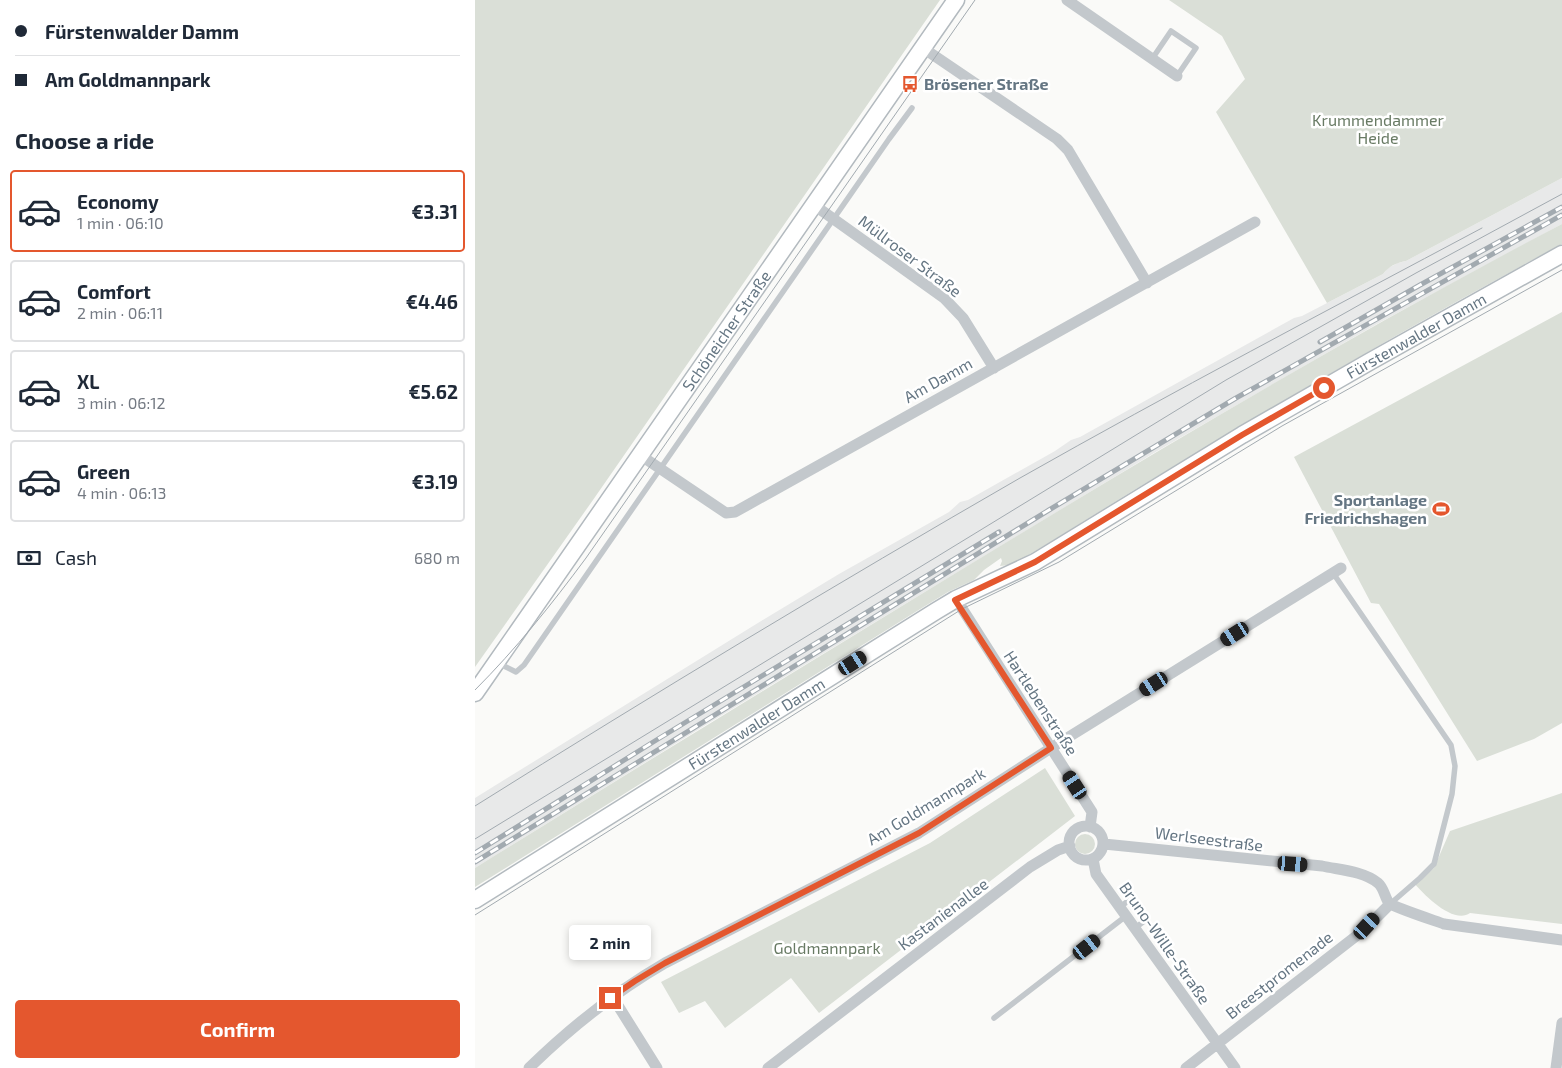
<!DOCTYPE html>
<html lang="en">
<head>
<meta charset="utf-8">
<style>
  :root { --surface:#fff; --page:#f6f6f7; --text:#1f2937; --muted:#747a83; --line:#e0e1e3; --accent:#e4572e }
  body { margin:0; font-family:"Exo 2",sans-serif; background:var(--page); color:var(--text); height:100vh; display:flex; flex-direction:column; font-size:19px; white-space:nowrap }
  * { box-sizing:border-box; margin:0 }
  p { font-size:16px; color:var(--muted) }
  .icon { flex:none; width:28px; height:28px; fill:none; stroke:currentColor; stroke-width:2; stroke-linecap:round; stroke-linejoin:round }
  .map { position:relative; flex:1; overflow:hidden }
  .side { display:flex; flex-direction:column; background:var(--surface); width:475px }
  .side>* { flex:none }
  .top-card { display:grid; align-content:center; height:110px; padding:0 15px; background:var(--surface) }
  .end { position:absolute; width:22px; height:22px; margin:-11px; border:6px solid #e4572e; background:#fff; box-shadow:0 0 0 2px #fff }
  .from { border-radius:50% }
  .bubble { position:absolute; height:35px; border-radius:5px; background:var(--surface); box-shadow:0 2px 8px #0003; font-size:16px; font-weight:700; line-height:35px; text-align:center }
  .car { position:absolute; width:15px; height:30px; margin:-15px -8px; border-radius:6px; box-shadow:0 0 4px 1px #0007; background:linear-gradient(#222 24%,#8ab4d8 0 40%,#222 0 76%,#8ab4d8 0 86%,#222 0) }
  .top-card b { display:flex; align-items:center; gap:18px; height:48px; font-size:19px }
  .top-card b+b { border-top:1px solid var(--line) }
  .top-card i { width:12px; height:12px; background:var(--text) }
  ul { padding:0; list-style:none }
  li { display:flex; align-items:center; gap:15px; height:82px; margin:0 10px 8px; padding:0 5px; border:2px solid var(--line); border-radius:5px }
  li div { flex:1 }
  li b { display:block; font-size:19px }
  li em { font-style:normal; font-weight:700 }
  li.current { border-color:var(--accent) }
  li>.icon { width:45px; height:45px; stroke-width:1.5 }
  h2 { padding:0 15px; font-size:22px; line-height:60px }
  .pay { display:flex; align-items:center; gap:12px; height:55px; padding:0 15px; font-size:19px }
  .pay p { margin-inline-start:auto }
  .action { display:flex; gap:10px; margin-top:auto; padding:10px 15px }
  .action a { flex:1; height:58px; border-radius:5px; background:var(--accent); color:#fff; font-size:20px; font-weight:700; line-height:58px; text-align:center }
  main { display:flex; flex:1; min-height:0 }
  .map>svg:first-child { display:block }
</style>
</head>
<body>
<main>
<section class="side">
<div class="top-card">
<b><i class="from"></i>Fürstenwalder Damm</b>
<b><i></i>Am Goldmannpark</b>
</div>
<h2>Choose a ride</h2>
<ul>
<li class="current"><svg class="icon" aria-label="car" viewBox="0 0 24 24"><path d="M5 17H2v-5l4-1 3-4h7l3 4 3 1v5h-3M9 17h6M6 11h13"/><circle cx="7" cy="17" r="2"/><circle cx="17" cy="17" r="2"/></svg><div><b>Economy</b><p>1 min · 06:10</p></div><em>€3.31</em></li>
<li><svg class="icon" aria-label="car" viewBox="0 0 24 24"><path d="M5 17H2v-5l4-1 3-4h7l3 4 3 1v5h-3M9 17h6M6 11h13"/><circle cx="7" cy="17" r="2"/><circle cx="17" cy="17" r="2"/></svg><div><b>Comfort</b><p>2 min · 06:11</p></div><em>€4.46</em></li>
<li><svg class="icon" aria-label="car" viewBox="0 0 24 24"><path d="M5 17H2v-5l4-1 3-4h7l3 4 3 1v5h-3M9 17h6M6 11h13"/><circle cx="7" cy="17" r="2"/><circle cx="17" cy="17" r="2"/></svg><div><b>XL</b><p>3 min · 06:12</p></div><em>€5.62</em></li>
<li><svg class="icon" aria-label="car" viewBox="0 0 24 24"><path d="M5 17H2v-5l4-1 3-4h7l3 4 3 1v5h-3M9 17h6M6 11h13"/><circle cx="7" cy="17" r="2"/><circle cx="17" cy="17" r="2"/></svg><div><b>Green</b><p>4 min · 06:13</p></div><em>€3.19</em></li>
</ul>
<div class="pay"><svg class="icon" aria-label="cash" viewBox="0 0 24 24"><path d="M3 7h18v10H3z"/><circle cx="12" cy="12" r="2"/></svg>Cash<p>680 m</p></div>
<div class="action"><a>Confirm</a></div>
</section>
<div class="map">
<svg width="1087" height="1068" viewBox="0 0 1087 1068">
  <rect width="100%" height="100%" fill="#fafaf8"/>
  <path fill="#e8e9e9" d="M 1087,178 L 1087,224 L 902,324 L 684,450 L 234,723 L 0,868 L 0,798 L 278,626 L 364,574 L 474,512 L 485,502 L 493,500 L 580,451 L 596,440 L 605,437 L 819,318 L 827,316 L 908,274 L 913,268 L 923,263 L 931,261 Z"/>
  <path fill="#dadfd7" d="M 0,0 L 465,0 L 118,500 L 0,667 Z
    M 694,0 L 1087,0 L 1087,178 L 931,261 C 921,263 914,266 908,274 L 852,303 L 741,112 L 770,79 L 747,36 Z
    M 1087,224 L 1087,244 C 951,317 818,394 686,474 C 640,501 596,530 550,557 L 534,565 L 525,566 L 527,561 L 526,558 L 509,570 L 499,580 L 473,592 L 442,611 L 0,887 L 0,868 C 140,781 281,695 422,609 C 641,475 860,343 1087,224 Z
    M 1087,312 L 1087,723 L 1059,739 L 1002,761 L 904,604 L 896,603 L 819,457 Z
    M 570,768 L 600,816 L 344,1013 L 316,978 L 250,1028 L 230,1001 L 204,1013 L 186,982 L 455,843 Z
    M 1087,793 L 1087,924 L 995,913 C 979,925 949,895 940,884 L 959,868 L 975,831 Z
    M600 844a10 10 0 1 1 20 0a10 10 0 1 1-20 0Z"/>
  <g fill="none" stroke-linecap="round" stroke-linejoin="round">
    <g stroke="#b3babf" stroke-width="19">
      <g id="secondary">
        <path id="s1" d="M 0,693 L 481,0"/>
        <path id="s2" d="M 0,900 L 461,611 L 481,599 L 560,562 L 767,435 L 894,362 L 1087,254"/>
      </g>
    </g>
    <path stroke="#c3c8cc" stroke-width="5.5" d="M 677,59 L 696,31 L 721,48 L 702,76
      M 858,573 L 976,745 L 980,766 L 977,794 L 959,864 L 945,878 L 915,904
      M 23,663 L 41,672 L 49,665 L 414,139 L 437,108
      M 645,907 L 657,898
      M 660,928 L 672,919
      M 519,1018 L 651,916"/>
    <path stroke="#c3c8cc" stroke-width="11" d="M 592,0 L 702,76
      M 448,48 L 582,139 L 593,150 L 672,283
      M 339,205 L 469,298 L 488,318 L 519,368
      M 165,455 L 251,513 L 260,512 L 780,222
      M 481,599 L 617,812 L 615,827
      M594 843a17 17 0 1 1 34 0a17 17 0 1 1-34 0Z
      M 629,844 L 847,866 C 865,870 888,871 903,883 C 909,888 910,898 914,903 C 918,907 961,921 969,924 L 1087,940
      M 618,859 L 621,874 L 760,1068
      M 137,996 L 182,1068
      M 54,1068 C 96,1027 140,992 190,963 L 444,833 L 576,748 L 866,568
      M 293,1068 L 555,867 L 583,850 L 595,846
      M 711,1068 L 889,930 L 915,904
      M 1081,1068 L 1087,1023"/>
    <use href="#secondary" stroke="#fff" stroke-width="16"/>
    <path stroke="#a2aab0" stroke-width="1" d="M 0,690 C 41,649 77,604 111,558 L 500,0
      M 0,806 C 180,693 361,584 545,478 C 697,392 853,310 1007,228
      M 0,839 L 751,380 L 941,273 L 1087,194
      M 0,915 L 487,609 L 584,562 L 807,426 L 1087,270"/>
    <g stroke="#a2aab0" stroke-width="5">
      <path id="rail" d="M 845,342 L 945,285 L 1087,207
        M 0,853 L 183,739 L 524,532
        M 0,862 L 574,510 L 761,398 L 1087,215"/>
    </g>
    <use href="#rail" stroke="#fff" stroke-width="3" stroke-dasharray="9" stroke-linecap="butt"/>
  </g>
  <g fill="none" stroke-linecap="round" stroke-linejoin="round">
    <path stroke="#e4572e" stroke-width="6" d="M 135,998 L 160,981 L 190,963 L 444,833 L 576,748 L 480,600 L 560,562 L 767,435 L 849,388"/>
  </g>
  <defs>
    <g id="bus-bare" transform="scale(1.35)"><path d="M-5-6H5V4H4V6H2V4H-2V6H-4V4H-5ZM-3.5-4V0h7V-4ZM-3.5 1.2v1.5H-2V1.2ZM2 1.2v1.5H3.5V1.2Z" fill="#e4572e" stroke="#fff" stroke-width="2.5" paint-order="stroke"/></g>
    <g id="stadium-bare" transform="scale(1.35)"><path d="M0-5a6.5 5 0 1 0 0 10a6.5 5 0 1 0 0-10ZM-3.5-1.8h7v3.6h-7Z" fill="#e4572e" stroke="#fff" stroke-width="2.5" paint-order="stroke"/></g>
  </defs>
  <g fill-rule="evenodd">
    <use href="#bus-bare" x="435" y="84"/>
    <use href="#stadium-bare" x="966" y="509"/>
  </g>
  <g text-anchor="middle" stroke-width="5" stroke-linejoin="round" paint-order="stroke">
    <g font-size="16" font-weight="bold" fill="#657683" stroke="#fff" text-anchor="start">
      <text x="449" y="90">Brösener Straße</text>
      <text x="952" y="506" text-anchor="end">Sportanlage<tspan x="952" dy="18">Friedrichshagen</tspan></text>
    </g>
    <g font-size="16" fill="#687a64" stroke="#fff">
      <text x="903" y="126">Krummendammer<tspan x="903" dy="18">Heide</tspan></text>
      <text x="352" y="954">Goldmannpark</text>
    </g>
    <g font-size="16" fill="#657683" stroke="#fff">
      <text transform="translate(435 256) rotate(37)" y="6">Müllroser Straße</text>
      <text dy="6" stroke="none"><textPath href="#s1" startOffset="441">Schöneicher Straße</textPath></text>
      <text dy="6" stroke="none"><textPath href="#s2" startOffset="1098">Fürstenwalder Damm</textPath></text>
      <text transform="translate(463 380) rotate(-29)" y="6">Am Damm</text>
      <text transform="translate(566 703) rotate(57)" y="6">Hartlebenstraße</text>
      <text dy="6" stroke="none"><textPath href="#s2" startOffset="332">Fürstenwalder Damm</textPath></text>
      <text transform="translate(451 806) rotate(-31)" y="6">Am Goldmannpark</text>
      <text transform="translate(734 839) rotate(7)" y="6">Werlseestraße</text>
      <text transform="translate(468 914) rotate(-37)" y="6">Kastanienallee</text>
      <text transform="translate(690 943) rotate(55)" y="6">Bruno-Wille-Straße</text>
      <text transform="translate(804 975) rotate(-38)" y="6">Breestpromenade</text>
    </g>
  </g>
</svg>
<i class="end from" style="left:849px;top:388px"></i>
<i class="end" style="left:135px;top:998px"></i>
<div class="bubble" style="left:94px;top:925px;width:82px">2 min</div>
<i class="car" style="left:760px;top:634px;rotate:238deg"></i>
<i class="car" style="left:378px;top:663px;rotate:58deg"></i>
<i class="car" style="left:679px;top:684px;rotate:238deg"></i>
<i class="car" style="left:600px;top:785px;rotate:327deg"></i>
<i class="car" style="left:818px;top:864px;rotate:94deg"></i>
<i class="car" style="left:892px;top:926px;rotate:43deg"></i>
<i class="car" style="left:612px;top:947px;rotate:52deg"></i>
</div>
</main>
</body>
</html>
